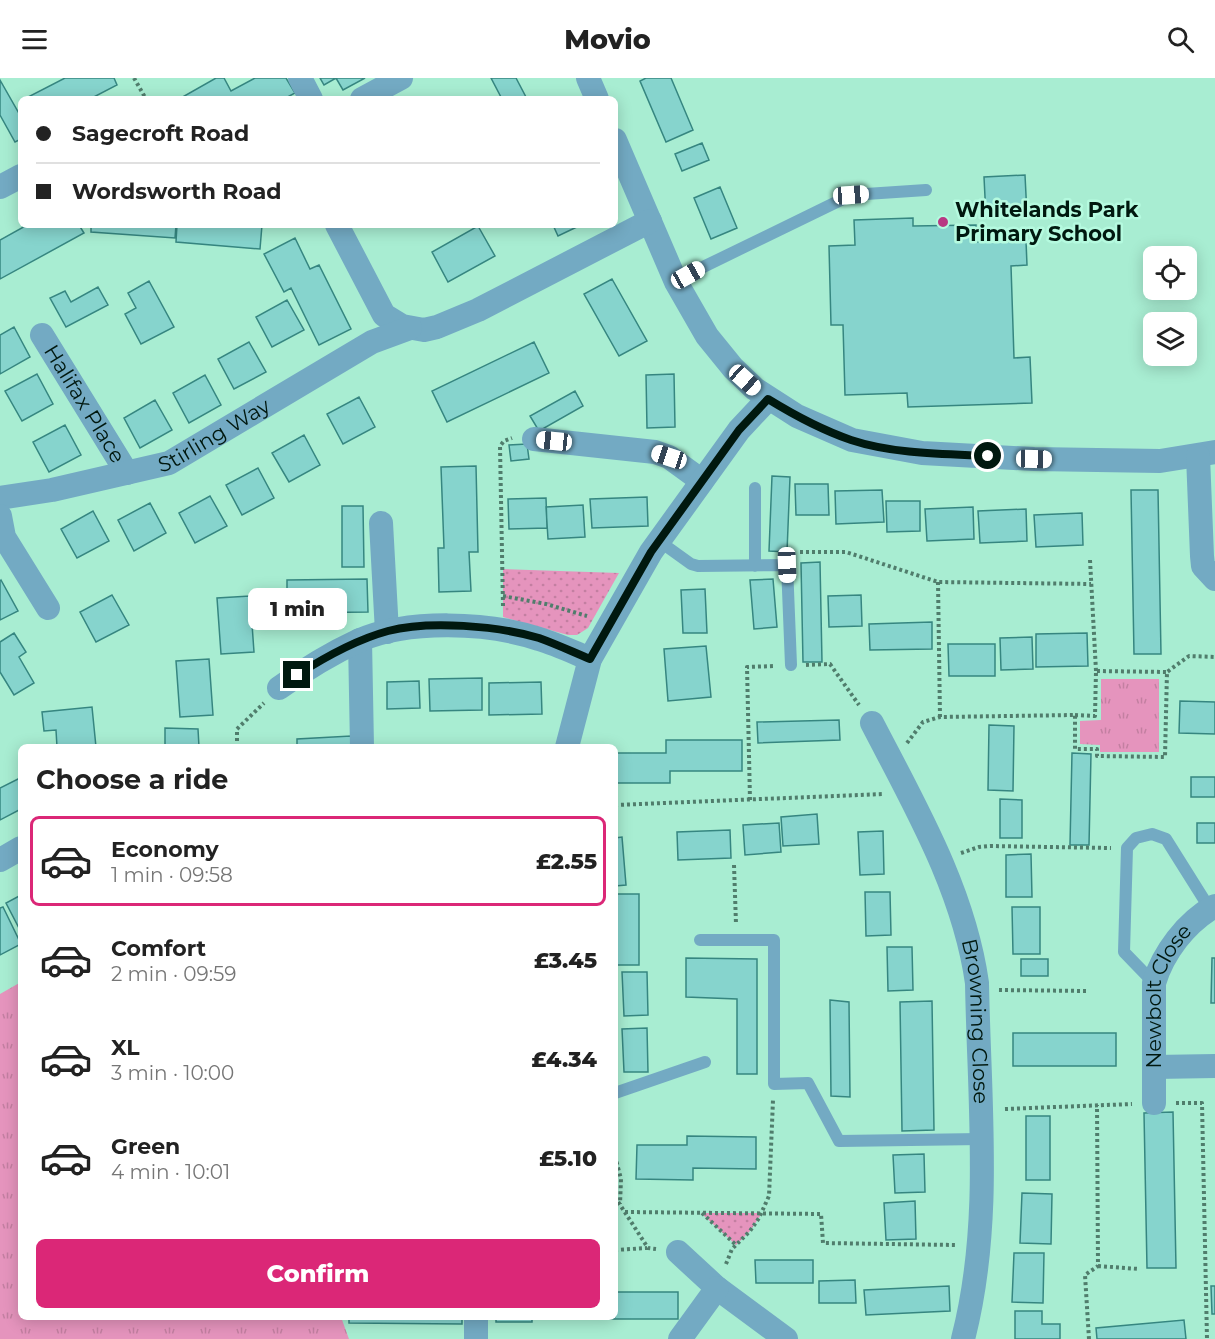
<!DOCTYPE html>
<html lang="en">
<head>
<meta charset="utf-8">
<style>
  :root { --surface:#fff; --page:#f2f2f2; --text:#222; --muted:#767676; --line:#e0e0e0; --accent:#db2777 }
  body { margin:0; font-family:Montserrat,sans-serif; background:var(--page); color:var(--text); height:100vh; display:flex; flex-direction:column; font-size:22px; white-space:nowrap }
  * { box-sizing:border-box; margin:0 }
  p { font-size:20px; color:var(--muted) }
  .icon { flex:none; width:33px; height:33px; fill:none; stroke:currentColor; stroke-width:2; stroke-linecap:round; stroke-linejoin:round }
  .map { position:relative; flex:1; overflow:hidden }
  .drawer { position:absolute; left:18px; top:666px; width:600px; height:576px; display:flex; flex-direction:column; background:var(--surface); border-radius:9px; box-shadow:0 3px 15px #0003 }
  .drawer>* { flex:none }
  .guide { position:absolute; left:18px; top:18px; width:600px; height:132px; border-radius:9px; box-shadow:0 3px 15px #0003; display:grid; align-content:center; height:132px; padding:0 18px; background:var(--surface) }
  .fabs { position:absolute; left:1143px; top:168px; display:grid; gap:12px }
  .fabs a { display:grid; place-items:center; width:54px; height:54px; border-radius:9px; background:var(--surface); box-shadow:0 3px 15px #0003; font-size:30px }
  .end { position:absolute; width:27px; height:27px; margin:-14px; border:8px solid #00180f; background:#fff; box-shadow:0 0 0 3px #fff }
  .from { border-radius:50% }
  .bubble { position:absolute; height:42px; border-radius:9px; background:var(--surface); box-shadow:0 3px 15px #0003; font-size:20px; font-weight:800; line-height:42px; text-align:center }
  .car { position:absolute; width:18px; height:36px; margin:-18px -9px; border-radius:8px; box-shadow:0 0 4px 2px #0007; background:linear-gradient(#fff 24%,#345 0 40%,#fff 0 76%,#345 0 86%,#fff 0) }
  .guide b { display:flex; align-items:center; gap:21px; height:57px; font-size:22px }
  .guide b+b { border-top:2px solid var(--line) }
  .guide i { width:15px; height:15px; background:var(--text) }
  ul { padding:0; list-style:none }
  li { display:flex; align-items:center; gap:18px; height:90px; margin:0 12px 9px; padding:0 6px; border:3px solid transparent; border-radius:9px }
  li div { flex:1 }
  li b { display:block; font-size:22px }
  li em { font-style:normal; font-weight:800 }
  li.on { border-color:var(--accent) }
  li>.icon { width:54px; height:54px; stroke-width:1.5 }
  h2 { padding:0 18px; font-size:27px; line-height:72px }
  .action { display:flex; gap:12px; margin-top:auto; padding:12px 18px }
  .action a { flex:1; height:69px; border-radius:9px; background:var(--accent); color:#fff; font-size:24px; font-weight:800; line-height:69px; text-align:center }
  header { display:flex; justify-content:space-between; align-items:center; height:78px; padding:0 18px; background:var(--surface); font-size:27px; font-weight:800 }
  .map>svg:first-child { display:block }
</style>
</head>
<body>
<header><svg class="icon" aria-label="menu" viewBox="0 0 24 24"><path d="M4 6h16M4 12h16M4 18h16"/></svg>Movio<svg class="icon" aria-label="search" viewBox="0 0 24 24"><circle cx="10" cy="10" r="6"/><path d="M15 15l6 6"/></svg></header>
<div class="map">
<svg width="1215" height="1261" viewBox="0 0 1215 1261">
  <defs>
    <pattern id="grass-dots" width="8" height="8" patternUnits="userSpaceOnUse" patternTransform="scale(1.5)"><rect width="8" height="8" fill="#e594bd"/><path d="M2 2h.1M6 6h.1" fill="none" stroke="#c37fa1" stroke-width="1.8" stroke-linecap="round"/></pattern>
    <pattern id="park-tufts" width="24" height="20" patternUnits="userSpaceOnUse" patternTransform="scale(1.5)"><rect width="24" height="20" fill="#e594bd"/><path d="M3 7l-1-3M5 7V3M7 7l1-3M15 17l-1-3M17 17v-4M19 17l1-3" fill="none" stroke="#c37fa1"/></pattern>
  </defs>
  <rect width="100%" height="100%" fill="#a8edd2"/>
  <path fill="url(#grass-dots)" d="M 503,491 L 619,495 L 588,550 L 577,557 L 568,557 L 503,539 Z
    M 701,1135 L 762,1135 L 750,1153 L 736,1167 Z"/>
  <path fill="url(#park-tufts)" d="M 1101,601 L 1159,601 L 1159,674 L 1100,674 L 1100,667 L 1080,666 L 1080,643 L 1101,642 Z
    M 21,904 L 21,1239 L 341,1239 L 349,1261 L 0,1261 L 0,916 Z"/>
  <path fill="#86d4cd" stroke="#368680" stroke-width="1.5" d="M 65,0 L 114,0 L 117,7 L 90,21 L 29,21 L 28,19 Z
    M 216,0 L 224,0 L 231,13 L 255,0 L 286,0 L 295,15 L 284,21 L 179,21 Z
    M 320,0 L 365,0 L 343,12 L 336,0 L 324,7 Z
    M 491,0 L 516,0 L 527,21 L 502,21 Z
    M 646,0 L 671,0 L 693,52 L 666,64 L 640,3 Z
    M 0,2 L 21,39 L 21,61 L 15,64 L 0,37 Z
    M 702,65 L 709,82 L 682,93 L 675,76 Z
    M 1025,97 L 1027,137 L 986,139 L 984,99 Z
    M 720,109 L 737,150 L 711,161 L 694,120 Z
    M 913,140 L 913,148 L 976,147 L 976,164 L 1026,163 L 1027,187 L 1011,188 L 1014,280 L 1030,279 L 1032,325 L 908,329 L 907,315 L 845,317 L 843,247 L 831,247 L 829,168 L 855,167 L 854,142 Z
    M 27,147 L 79,147 L 84,155 L 0,201 L 0,162 Z
    M 91,147 L 176,147 L 175,160 L 91,154 Z
    M 177,147 L 262,147 L 260,171 L 176,164 Z
    M 553,147 L 581,147 L 558,158 Z
    M 478,148 L 495,178 L 448,204 L 432,174 Z
    M 295,160 L 310,191 L 319,187 L 351,251 L 319,267 L 291,210 L 284,214 L 264,176 Z
    M 612,201 L 647,263 L 619,278 L 584,216 Z
    M 149,203 L 174,249 L 141,266 L 125,236 L 136,230 L 128,215 Z
    M 98,209 L 108,227 L 66,249 L 50,220 L 65,213 L 71,224 Z
    M 287,222 L 304,252 L 272,269 L 256,239 Z
    M 14,249 L 30,279 L 0,296 L 0,257 Z
    M 249,264 L 266,294 L 234,311 L 218,281 Z
    M 534,264 L 549,295 L 447,344 L 432,313 Z
    M 37,296 L 53,326 L 22,343 L 5,313 Z
    M 674,296 L 675,349 L 647,350 L 646,297 Z
    M 205,297 L 221,327 L 189,345 L 173,315 Z
    M 575,313 L 583,328 L 539,353 L 530,338 Z
    M 359,319 L 375,349 L 343,366 L 327,336 Z
    M 155,322 L 172,352 L 140,370 L 124,340 Z
    M 65,347 L 81,377 L 49,394 L 33,364 Z
    M 304,357 L 320,387 L 289,404 L 272,375 Z
    M 527,366 L 529,381 L 511,383 L 509,367 Z
    M 476,388 L 478,474 L 469,474 L 471,513 L 439,514 L 438,470 L 444,470 L 441,389 Z
    M 258,390 L 274,420 L 242,437 L 226,407 Z
    M 772,398 L 790,399 L 787,474 L 769,473 Z
    M 795,406 L 828,406 L 829,437 L 796,437 Z
    M 882,412 L 884,444 L 836,446 L 835,413 Z
    M 1131,412 L 1158,412 L 1161,576 L 1134,576 Z
    M 210,418 L 227,448 L 195,465 L 179,435 Z
    M 647,419 L 648,448 L 592,450 L 590,421 Z
    M 546,420 L 547,450 L 509,451 L 508,421 Z
    M 886,423 L 920,423 L 920,453 L 887,454 Z
    M 150,425 L 166,455 L 134,473 L 118,442 Z
    M 583,427 L 585,459 L 548,461 L 546,429 Z
    M 342,428 L 363,428 L 364,489 L 342,489 Z
    M 973,429 L 974,461 L 927,463 L 925,431 Z
    M 1026,431 L 1027,463 L 980,465 L 978,433 Z
    M 93,433 L 109,463 L 77,480 L 61,451 Z
    M 1082,435 L 1083,467 L 1036,469 L 1034,437 Z
    M 820,484 L 822,584 L 803,584 L 801,485 Z
    M 367,501 L 368,534 L 287,535 L 287,502 Z
    M 773,501 L 777,549 L 754,551 L 750,502 Z
    M 1,502 L 18,533 L 0,542 L 0,503 Z
    M 705,511 L 707,555 L 683,555 L 681,512 Z
    M 112,517 L 129,547 L 96,564 L 80,534 Z
    M 861,517 L 862,548 L 829,549 L 828,518 Z
    M 250,518 L 254,574 L 221,576 L 217,520 Z
    M 932,544 L 932,571 L 870,572 L 869,546 Z
    M 14,555 L 26,574 L 19,579 L 34,605 L 14,617 L 0,594 L 0,564 Z
    M 1087,555 L 1088,588 L 1036,589 L 1036,556 Z
    M 1032,559 L 1033,591 L 1001,592 L 1000,560 Z
    M 948,566 L 995,566 L 995,598 L 949,598 Z
    M 706,568 L 711,619 L 668,623 L 664,571 Z
    M 209,581 L 213,637 L 180,639 L 176,583 Z
    M 482,600 L 482,632 L 430,633 L 429,601 Z
    M 419,603 L 420,630 L 387,631 L 387,604 Z
    M 541,604 L 542,636 L 489,637 L 489,605 Z
    M 1180,623 L 1215,624 L 1215,656 L 1179,655 Z
    M 92,629 L 96,669 L 57,669 L 56,652 L 44,653 L 42,634 Z
    M 839,642 L 840,662 L 758,665 L 757,644 Z
    M 989,647 L 1014,648 L 1013,713 L 988,712 Z
    M 165,650 L 198,651 L 199,669 L 165,669 Z
    M 351,658 L 352,669 L 297,669 L 297,661 Z
    M 666,662 L 742,662 L 742,693 L 670,693 L 670,705 L 615,705 L 615,675 L 666,675 Z
    M 1072,675 L 1091,676 L 1089,767 L 1070,767 Z
    M 1191,699 L 1215,699 L 1215,719 L 1191,719 Z
    M 20,700 L 21,731 L 0,742 L 0,710 Z
    M 1000,721 L 1022,722 L 1022,760 L 1000,760 Z
    M 817,736 L 819,766 L 783,768 L 781,739 Z
    M 779,745 L 781,774 L 745,777 L 743,747 Z
    M 1197,745 L 1215,745 L 1215,765 L 1197,765 Z
    M 730,752 L 731,780 L 678,782 L 677,754 Z
    M 883,753 L 884,796 L 860,797 L 858,754 Z
    M 622,759 L 626,807 L 615,808 L 615,760 Z
    M 1031,776 L 1032,819 L 1006,819 L 1006,777 Z
    M 865,814 L 890,814 L 891,857 L 866,858 Z
    M 615,816 L 639,816 L 639,887 L 615,887 Z
    M 21,817 L 21,854 L 6,825 Z
    M 3,829 L 21,866 L 0,877 L 0,830 Z
    M 1012,829 L 1040,829 L 1040,876 L 1013,876 Z
    M 887,869 L 912,869 L 913,912 L 888,913 Z
    M 686,880 L 757,881 L 757,996 L 737,996 L 737,921 L 686,919 Z
    M 1212,880 L 1215,880 L 1215,925 L 1211,925 Z
    M 1021,881 L 1048,881 L 1048,898 L 1021,898 Z
    M 622,894 L 647,894 L 648,937 L 624,938 Z
    M 830,922 L 849,924 L 850,1019 L 831,1018 Z
    M 932,923 L 934,1052 L 902,1053 L 900,924 Z
    M 647,950 L 648,994 L 624,994 L 622,951 Z
    M 1013,955 L 1116,955 L 1116,988 L 1013,988 Z
    M 1173,1034 L 1176,1190 L 1147,1190 L 1144,1035 Z
    M 1026,1038 L 1050,1038 L 1050,1102 L 1026,1102 Z
    M 687,1058 L 756,1059 L 756,1091 L 693,1090 L 693,1102 L 636,1101 L 637,1067 L 687,1067 Z
    M 924,1076 L 925,1114 L 895,1115 L 893,1077 Z
    M 1022,1115 L 1052,1116 L 1051,1166 L 1020,1165 Z
    M 915,1123 L 916,1161 L 886,1162 L 884,1125 Z
    M 1014,1175 L 1044,1175 L 1043,1225 L 1012,1224 Z
    M 755,1182 L 813,1182 L 813,1205 L 756,1205 Z
    M 855,1202 L 856,1225 L 819,1225 L 819,1203 Z
    M 949,1208 L 950,1233 L 866,1237 L 864,1212 Z
    M 1211,1208 L 1215,1208 L 1215,1236 L 1212,1236 Z
    M 615,1214 L 678,1214 L 678,1241 L 539,1241 L 539,1239 L 615,1239 Z
    M 1015,1233 L 1042,1233 L 1042,1246 L 1060,1246 L 1060,1261 L 1015,1261 Z
    M 349,1239 L 462,1239 L 462,1246 L 349,1245 Z
    M 496,1239 L 532,1239 L 532,1244 L 496,1244 Z
    M 1184,1242 L 1186,1261 L 1097,1261 L 1096,1250 Z"/>
  <g fill="none" stroke-linecap="round" stroke-linejoin="round">
    <path stroke="#507d6c" stroke-width="4" stroke-dasharray="3 3" stroke-linecap="butt" d="M 134,0 L 146,21
      M 800,474 L 846,474 L 938,504 L 1091,506
      M 1090,482 L 1096,593
      M 938,504 L 940,639
      M 503,518 L 546,526 L 587,538
      M 503,528 L 500,368 L 504,363 L 512,360
      M 806,587 L 830,586 L 859,627
      M 1075,637 L 1095,638 L 1096,593 L 1167,594
      M 907,665 L 923,644 L 940,639 L 1075,637 L 1075,671 L 1097,671 L 1097,678 L 1165,679 L 1167,594 L 1189,578 L 1215,579
      M 237,669 L 237,651 L 264,625
      M 750,722 L 747,589 L 775,588
      M 615,727 L 884,716
      M 961,775 L 979,769 L 990,768 L 1111,770
      M 734,787 L 736,846
      M 999,912 L 1087,913
      M 1176,1025 L 1202,1025 L 1207,1261
      M 1005,1031 L 1132,1026
      M 615,1078 L 621,1101 L 620,1126
      M 615,1119 L 648,1170 L 656,1171
      M 625,1134 L 821,1136 L 823,1165 L 955,1167
      M 702,1135 L 736,1167
      M 615,1172 L 647,1170
      M 726,1186 L 732,1171 L 750,1153 L 759,1140 L 769,1118 L 773,1022
      M 1098,1188 L 1139,1191
      M 1089,1261 L 1085,1197 L 1098,1188 L 1097,1027"/>
    <path stroke="#73aac3" stroke-width="12" d="M 676,204 L 701,190 L 851,117 L 926,112
      M 659,463 L 691,486 L 698,488 L 787,487 L 791,587
      M 755,488 L 755,410
      M 700,862 L 774,862 L 774,1006 L 808,1005 L 839,1063 L 981,1061
      M 1154,905 L 1124,874 L 1127,770 L 1136,760 L 1152,756 L 1166,761 L 1210,831
      M 615,1015 L 705,984"/>
    <g stroke="#73aac3" stroke-width="24">
      <path d="M 300,0 L 311,21"/>
      <path d="M 588,0 L 597,21"/>
      <path d="M 362,21 L 401,0"/>
      <path d="M 615,62 L 676,204 L 707,258 L 733,290 L 755,311 L 797,338 L 852,362 L 922,375 L 1034,381 L 1160,383 L 1215,374"/>
      <path d="M 0,109 L 21,98"/>
      <path d="M 337,147 L 384,237 L 402,248 L 424,252 L 437,249 L 478,232 L 650,143"/>
      <path id="s1" d="M 42,257 L 127,395"/>
      <path d="M 534,361 L 655,374 L 669,379 L 702,403"/>
      <path d="M 1198,378 L 1202,478 L 1203,488 L 1215,501"/>
      <path id="s2" d="M 0,420 L 52,412 L 169,385 L 372,264 L 410,250"/>
      <path d="M 0,438 L 4,459 L 48,530"/>
      <path d="M 381,445 L 387,554"/>
      <path d="M 360,562 L 362,669"/>
      <path d="M 279,610 C 304,592 330,576 358,563 C 408,541 488,544 539,561 C 556,566 573,574 590,581"/>
      <path id="s3" d="M 872,645 C 915,728 964,812 977,905 C 979,1024 993,1145 963,1261"/>
      <path d="M 567,669 L 590,581 L 651,474 L 739,352 L 768,321"/>
      <path d="M 0,782 L 21,770"/>
      <path d="M 1155,989 L 1215,988"/>
      <path id="s4" d="M 1154,1025 L 1154,905 C 1163,875 1186,844 1215,828"/>
      <path d="M 678,1174 L 717,1210 L 786,1261"/>
      <path d="M 476,1239 L 476,1261"/>
      <path d="M 680,1261 L 717,1210"/>
    </g>
  </g>
  <g fill="none" stroke-linecap="round" stroke-linejoin="round">
    <path stroke="#00180f" stroke-width="8" d="M 297,597 C 325,579 355,562 388,553 C 429,542 498,548 539,560 C 556,566 573,574 590,581 L 651,474 L 739,352 L 768,321 C 794,337 822,352 851,362 C 893,376 944,376 988,378"/>
  </g>
  <circle fill="#b83883" stroke="#b5fadf" stroke-width="2" cx="943" cy="144" r="6"/>
  <g text-anchor="middle" stroke-width="5" stroke-linejoin="round" paint-order="stroke">
    <g font-size="21" font-weight="bold" fill="#00180f" stroke="#b5fadf" text-anchor="start">
      <text x="955" y="139">Whitelands Park<tspan x="955" dy="24">Primary School</tspan></text>
    </g>
    <g font-size="21" fill="#00180f" stroke="#b5fadf">
      <text dy="7" stroke="none"><textPath href="#s1" startOffset="81">Halifax Place</textPath></text>
      <text dy="7" stroke="none"><textPath href="#s2" startOffset="225">Stirling Way</textPath></text>
      <text dy="7" stroke="none"><textPath href="#s4" startOffset="110">Newbolt Close</textPath></text>
      <text dy="7" stroke="none"><textPath href="#s3" startOffset="320">Browning Close</textPath></text>
    </g>
  </g>
</svg>
<div class="fabs">
<a><svg class="icon" aria-label="locate" viewBox="0 0 24 24"><circle cx="12" cy="12" r="6"/><path d="M12 2v4M12 18v4M2 12h4M18 12h4"/></svg></a>
<a><svg class="icon" aria-label="layers" viewBox="0 0 24 24"><path d="M12 4l9 5-9 5-9-5zM3 14l9 5 9-5"/></svg></a>
</div>
<i class="end from" style="left:988px;top:378px"></i>
<i class="end" style="left:297px;top:597px"></i>
<div class="bubble" style="left:248px;top:510px;width:99px">1 min</div>
<i class="car" style="left:851px;top:117px;rotate:86deg"></i>
<i class="car" style="left:688px;top:197px;rotate:61deg"></i>
<i class="car" style="left:745px;top:302px;rotate:132deg"></i>
<i class="car" style="left:554px;top:363px;rotate:276deg"></i>
<i class="car" style="left:669px;top:379px;rotate:288deg"></i>
<i class="car" style="left:1034px;top:381px;rotate:91deg"></i>
<i class="car" style="left:787px;top:487px;rotate:178deg"></i>
<div class="guide">
<b><i class="from"></i>Sagecroft Road</b>
<b><i></i>Wordsworth Road</b>
</div>
<section class="drawer">
<h2>Choose a ride</h2>
<ul>
<li class="on"><svg class="icon" aria-label="car" viewBox="0 0 24 24"><path d="M5 17H2v-5l4-1 3-4h7l3 4 3 1v5h-3M9 17h6M6 11h13"/><circle cx="7" cy="17" r="2"/><circle cx="17" cy="17" r="2"/></svg><div><b>Economy</b><p>1 min · 09:58</p></div><em>£2.55</em></li>
<li><svg class="icon" aria-label="car" viewBox="0 0 24 24"><path d="M5 17H2v-5l4-1 3-4h7l3 4 3 1v5h-3M9 17h6M6 11h13"/><circle cx="7" cy="17" r="2"/><circle cx="17" cy="17" r="2"/></svg><div><b>Comfort</b><p>2 min · 09:59</p></div><em>£3.45</em></li>
<li><svg class="icon" aria-label="car" viewBox="0 0 24 24"><path d="M5 17H2v-5l4-1 3-4h7l3 4 3 1v5h-3M9 17h6M6 11h13"/><circle cx="7" cy="17" r="2"/><circle cx="17" cy="17" r="2"/></svg><div><b>XL</b><p>3 min · 10:00</p></div><em>£4.34</em></li>
<li><svg class="icon" aria-label="car" viewBox="0 0 24 24"><path d="M5 17H2v-5l4-1 3-4h7l3 4 3 1v5h-3M9 17h6M6 11h13"/><circle cx="7" cy="17" r="2"/><circle cx="17" cy="17" r="2"/></svg><div><b>Green</b><p>4 min · 10:01</p></div><em>£5.10</em></li>
</ul>
<div class="action"><a>Confirm</a></div>
</section>
</div>
</body>
</html>
